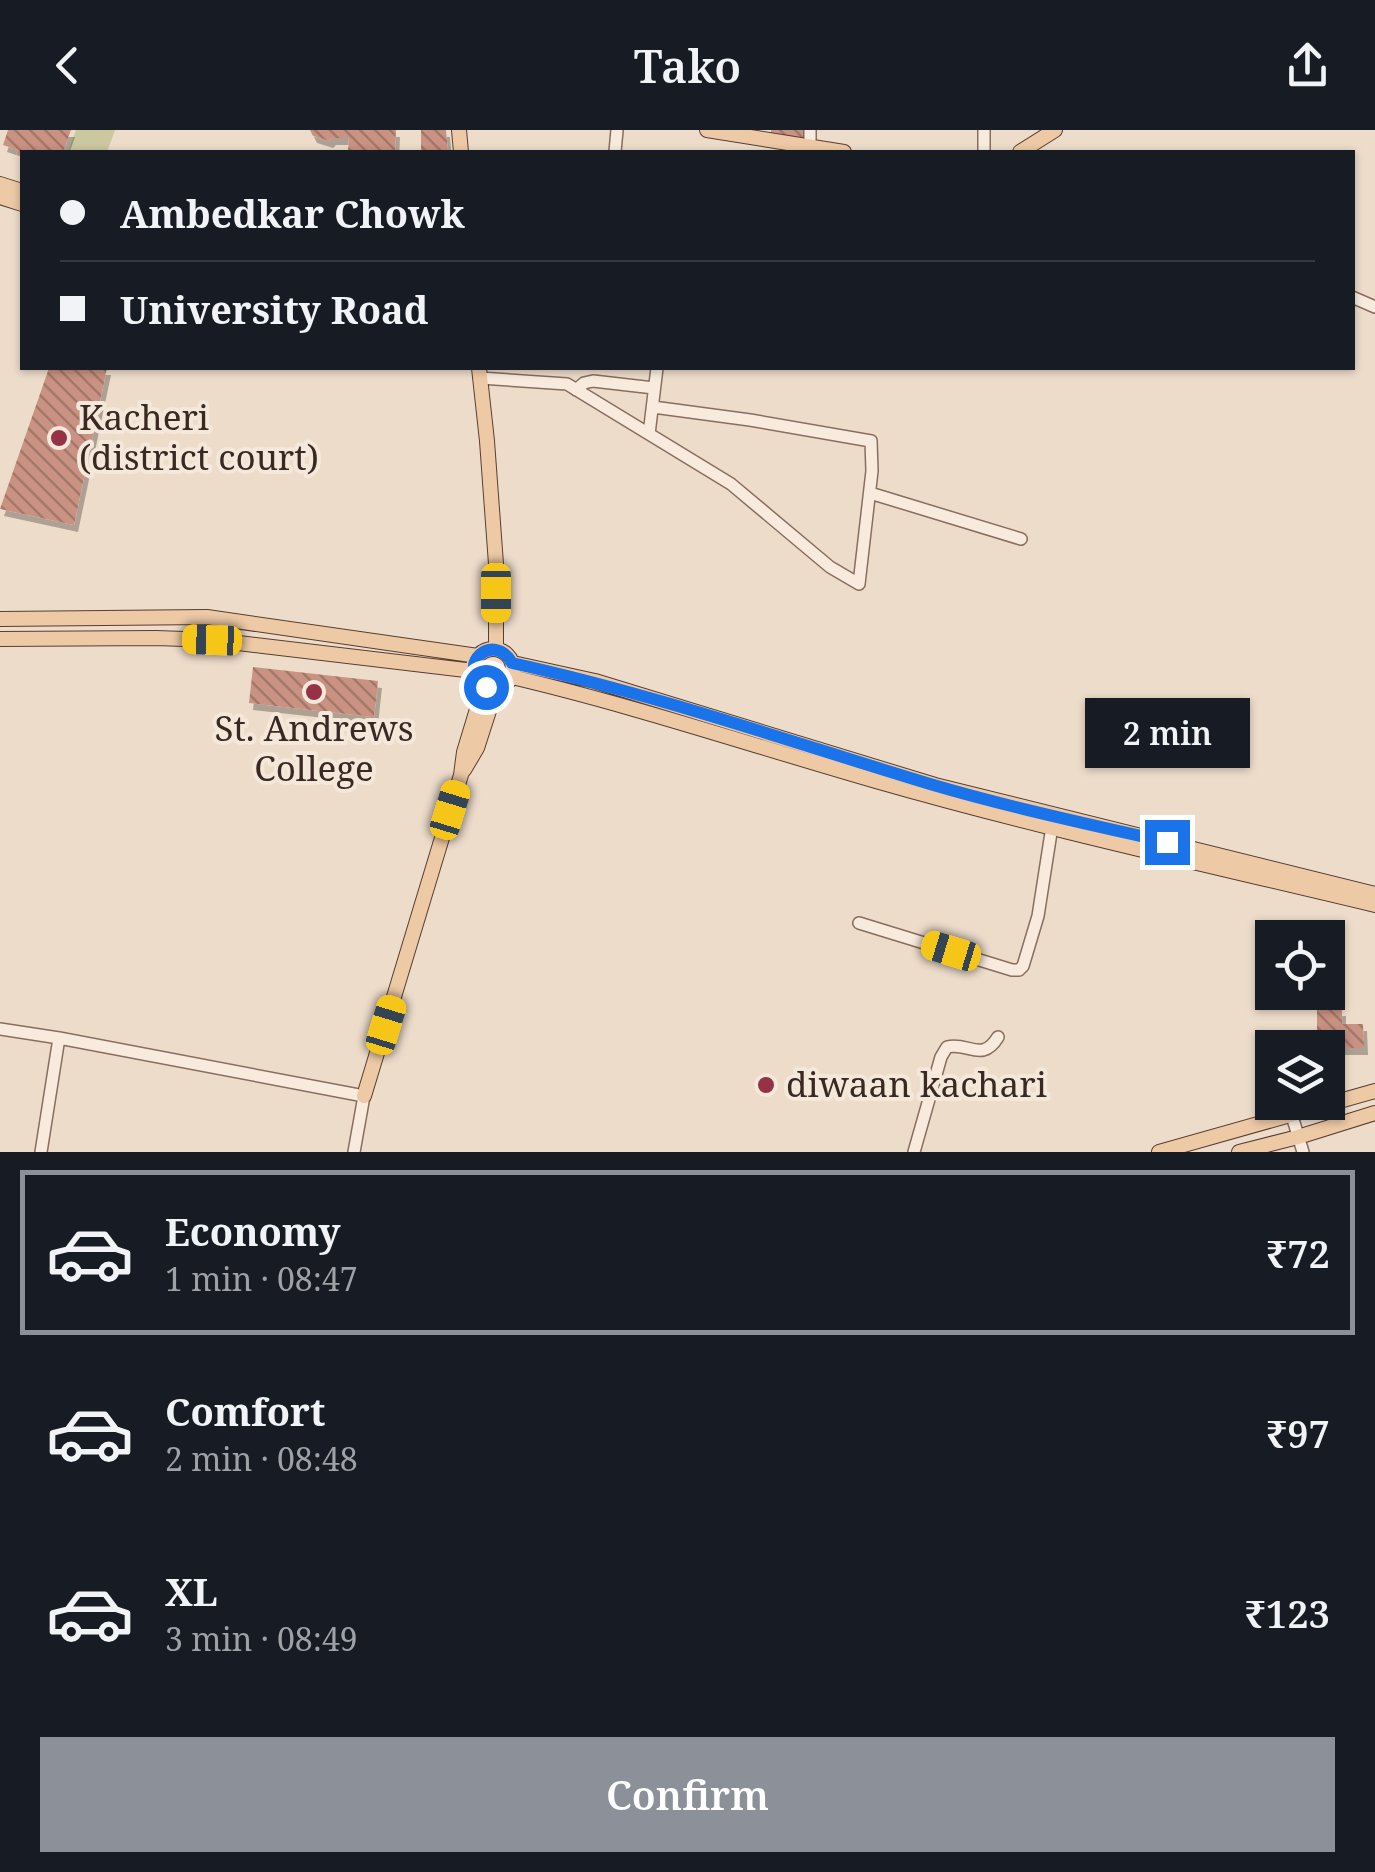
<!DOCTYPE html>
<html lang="en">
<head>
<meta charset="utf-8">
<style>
  :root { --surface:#171b24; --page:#242831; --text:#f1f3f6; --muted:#9ea1a6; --line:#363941; --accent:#8c9099 }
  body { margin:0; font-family:"Noto Serif",serif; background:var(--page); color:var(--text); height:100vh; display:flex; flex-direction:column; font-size:38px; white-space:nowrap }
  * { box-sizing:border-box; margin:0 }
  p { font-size:32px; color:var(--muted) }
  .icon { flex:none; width:55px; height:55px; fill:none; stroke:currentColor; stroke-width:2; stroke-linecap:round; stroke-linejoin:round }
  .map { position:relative; height:1022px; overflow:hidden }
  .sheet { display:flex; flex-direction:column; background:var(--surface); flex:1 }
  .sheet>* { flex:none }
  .banner { position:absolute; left:20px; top:20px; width:1335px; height:220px; border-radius:0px; box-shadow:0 2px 8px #0004; display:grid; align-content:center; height:220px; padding:0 40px; background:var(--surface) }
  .tools { position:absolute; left:1255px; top:790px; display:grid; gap:20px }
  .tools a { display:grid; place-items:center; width:90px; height:90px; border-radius:0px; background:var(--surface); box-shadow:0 2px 8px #0004; font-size:50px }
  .end { position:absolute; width:45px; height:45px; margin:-22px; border:12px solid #1a73e8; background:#fff; box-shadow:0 0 0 5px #fff }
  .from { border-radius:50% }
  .bubble { position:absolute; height:70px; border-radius:0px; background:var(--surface); box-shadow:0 2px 8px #0004; font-size:32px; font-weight:600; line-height:70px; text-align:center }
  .car { position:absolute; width:30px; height:60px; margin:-30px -15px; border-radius:12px; box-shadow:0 0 8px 2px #0007; background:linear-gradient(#f5c518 24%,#345 0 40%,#f5c518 0 76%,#345 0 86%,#f5c518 0) }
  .banner b { display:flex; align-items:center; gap:35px; height:95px; font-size:38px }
  .banner b+b { border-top:2px solid var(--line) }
  .banner i { width:25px; height:25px; background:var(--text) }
  ul { padding:18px 0 0; list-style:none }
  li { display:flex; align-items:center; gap:30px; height:165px; margin:0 20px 15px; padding:0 20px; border:5px solid transparent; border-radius:0px }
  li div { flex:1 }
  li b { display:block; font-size:38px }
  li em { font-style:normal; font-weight:600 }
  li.selected { border-color:var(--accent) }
  li>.icon { width:90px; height:90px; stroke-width:1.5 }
  .primary-button { display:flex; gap:20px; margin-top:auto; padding:20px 40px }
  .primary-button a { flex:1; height:115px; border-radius:0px; background:var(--accent); color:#fff; font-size:40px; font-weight:600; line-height:115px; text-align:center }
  header { display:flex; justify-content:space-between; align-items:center; height:130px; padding:0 40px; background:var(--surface); font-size:45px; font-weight:600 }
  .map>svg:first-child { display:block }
</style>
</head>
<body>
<header><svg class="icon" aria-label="back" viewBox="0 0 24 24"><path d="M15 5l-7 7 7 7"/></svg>Tako<svg class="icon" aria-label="share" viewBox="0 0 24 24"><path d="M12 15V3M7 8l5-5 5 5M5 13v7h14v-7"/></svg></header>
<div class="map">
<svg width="1375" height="1022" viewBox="0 0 1375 1022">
  <defs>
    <pattern id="building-back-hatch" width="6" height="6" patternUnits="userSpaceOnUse" patternTransform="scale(2.5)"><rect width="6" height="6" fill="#c99283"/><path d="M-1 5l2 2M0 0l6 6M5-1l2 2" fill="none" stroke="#a4776b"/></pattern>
    <filter id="shadow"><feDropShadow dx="4" dy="7" stdDeviation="0" flood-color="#0004"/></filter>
  </defs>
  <rect width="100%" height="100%" fill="#eddcca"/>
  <path fill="#cbc79e" d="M 76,0 L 115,0 L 107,22 L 68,22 Z"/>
  <path fill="url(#building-back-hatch)" filter="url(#shadow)" d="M 8,0 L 71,0 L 63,22 L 22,22 L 22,26 L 16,24 L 18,20 L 3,15 Z
    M 310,0 L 396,0 L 395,22 L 348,22 L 349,8 L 332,8 L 329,11 L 313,6 Z
    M 421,0 L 446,0 L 448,22 L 421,22 Z
    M 771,0 L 805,0 L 805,8 L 771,9 Z
    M 49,238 L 107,238 L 74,395 L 0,379 Z
    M 253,537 L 378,551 L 374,587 L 249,573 Z
    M 1342,879 L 1342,894 L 1363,894 L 1364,918 L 1317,918 L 1317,880 Z"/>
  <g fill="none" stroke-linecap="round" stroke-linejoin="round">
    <g stroke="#896d5f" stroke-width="14">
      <path id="minor" d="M 810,0 L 810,17
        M 984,0 L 984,22
        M 615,22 L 617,0
        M 1352,167 L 1375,177
        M 480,248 L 567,254 L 731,354 L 830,437 L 859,454 L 872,341 L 871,311 L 750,290 L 653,277
        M 576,260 L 584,253 L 593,251 L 654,258
        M 649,304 L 657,238
        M 870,363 L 1021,409
        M 859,793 L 1012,840 L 1019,840 L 1023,836 L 1038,786 L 1053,690
        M 0,899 L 59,908 L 364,966 L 354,1022
        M 1292,986 L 1303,1022
        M 41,1022 L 59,908
        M 914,1022 L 941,927 L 947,917 C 969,912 982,933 998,907"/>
    </g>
    <g stroke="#573d33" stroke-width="16">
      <path id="major" d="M 459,0 L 461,22
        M 707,0 L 844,22
        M 1020,22 L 1055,0
        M 0,54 L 22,61
        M 0,67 L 22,74
        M 479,238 L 487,311 L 496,434 L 496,519
        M 0,489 L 207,487 L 478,526
        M 0,509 L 156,508 L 213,510 L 474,541
        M473 539a20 20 0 1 1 40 0a20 20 0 1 1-40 0Z
        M 513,533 L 595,551 L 935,655 L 1375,764
        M 512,547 C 635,576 754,616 876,651 C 1040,698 1208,735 1375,775
        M 464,640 L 477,618 L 496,559
        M 364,966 L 461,645 L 464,622 L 484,556
        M 1159,1022 L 1375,961
        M 1239,1022 L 1298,1007 L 1375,983"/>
    </g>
    <use href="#minor" stroke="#f8ebde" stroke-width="11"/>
    <use href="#major" stroke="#edc9a5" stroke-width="14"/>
  </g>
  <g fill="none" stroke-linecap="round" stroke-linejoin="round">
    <path stroke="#1a73e8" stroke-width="12" d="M 486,557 C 454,536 493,500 512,533 C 654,564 791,612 930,654 C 1008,677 1088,694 1167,712"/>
  </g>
  <g fill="#953246" stroke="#f4e8da" stroke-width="4">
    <circle cx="59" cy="308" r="10"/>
    <circle cx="314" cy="562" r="10"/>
    <circle cx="766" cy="955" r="10"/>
  </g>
  <g text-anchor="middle" stroke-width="8" stroke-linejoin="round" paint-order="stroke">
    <g font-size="35" fill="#3a2922" stroke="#f4e8da" text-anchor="start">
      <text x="79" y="300">Kacheri<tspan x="79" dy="40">(district court)</tspan></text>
      <text x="314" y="611" text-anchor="middle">St. Andrews<tspan x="314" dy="40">College</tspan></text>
      <text x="786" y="967">diwaan kachari</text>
    </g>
  </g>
</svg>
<div class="tools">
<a><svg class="icon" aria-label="locate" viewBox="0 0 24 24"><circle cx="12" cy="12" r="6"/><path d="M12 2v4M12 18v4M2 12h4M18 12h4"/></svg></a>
<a><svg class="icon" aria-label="layers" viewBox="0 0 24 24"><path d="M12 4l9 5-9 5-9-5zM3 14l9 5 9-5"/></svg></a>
</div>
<i class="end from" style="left:486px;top:557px"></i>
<i class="end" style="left:1167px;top:712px"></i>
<div class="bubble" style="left:1085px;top:568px;width:165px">2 min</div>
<i class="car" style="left:496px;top:463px;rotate:180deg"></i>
<i class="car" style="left:212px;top:510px;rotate:272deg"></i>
<i class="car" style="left:450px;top:680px;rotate:17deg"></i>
<i class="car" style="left:951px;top:821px;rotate:287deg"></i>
<i class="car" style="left:386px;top:895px;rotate:17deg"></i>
<div class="banner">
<b><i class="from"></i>Ambedkar Chowk</b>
<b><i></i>University Road</b>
</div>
</div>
<section class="sheet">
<ul>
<li class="selected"><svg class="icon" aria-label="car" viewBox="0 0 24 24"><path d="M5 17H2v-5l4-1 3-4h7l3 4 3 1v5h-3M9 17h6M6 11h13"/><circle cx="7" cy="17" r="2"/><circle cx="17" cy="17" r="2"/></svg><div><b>Economy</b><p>1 min · 08:47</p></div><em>₹72</em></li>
<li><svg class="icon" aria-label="car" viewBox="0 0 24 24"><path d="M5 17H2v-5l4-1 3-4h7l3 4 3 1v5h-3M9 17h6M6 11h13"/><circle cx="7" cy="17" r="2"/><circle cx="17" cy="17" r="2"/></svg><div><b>Comfort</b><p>2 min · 08:48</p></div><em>₹97</em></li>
<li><svg class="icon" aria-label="car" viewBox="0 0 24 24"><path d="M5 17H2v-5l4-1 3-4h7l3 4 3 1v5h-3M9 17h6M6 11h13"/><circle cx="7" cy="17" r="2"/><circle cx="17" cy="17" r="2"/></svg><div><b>XL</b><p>3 min · 08:49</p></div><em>₹123</em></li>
</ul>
<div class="primary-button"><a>Confirm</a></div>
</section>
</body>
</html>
